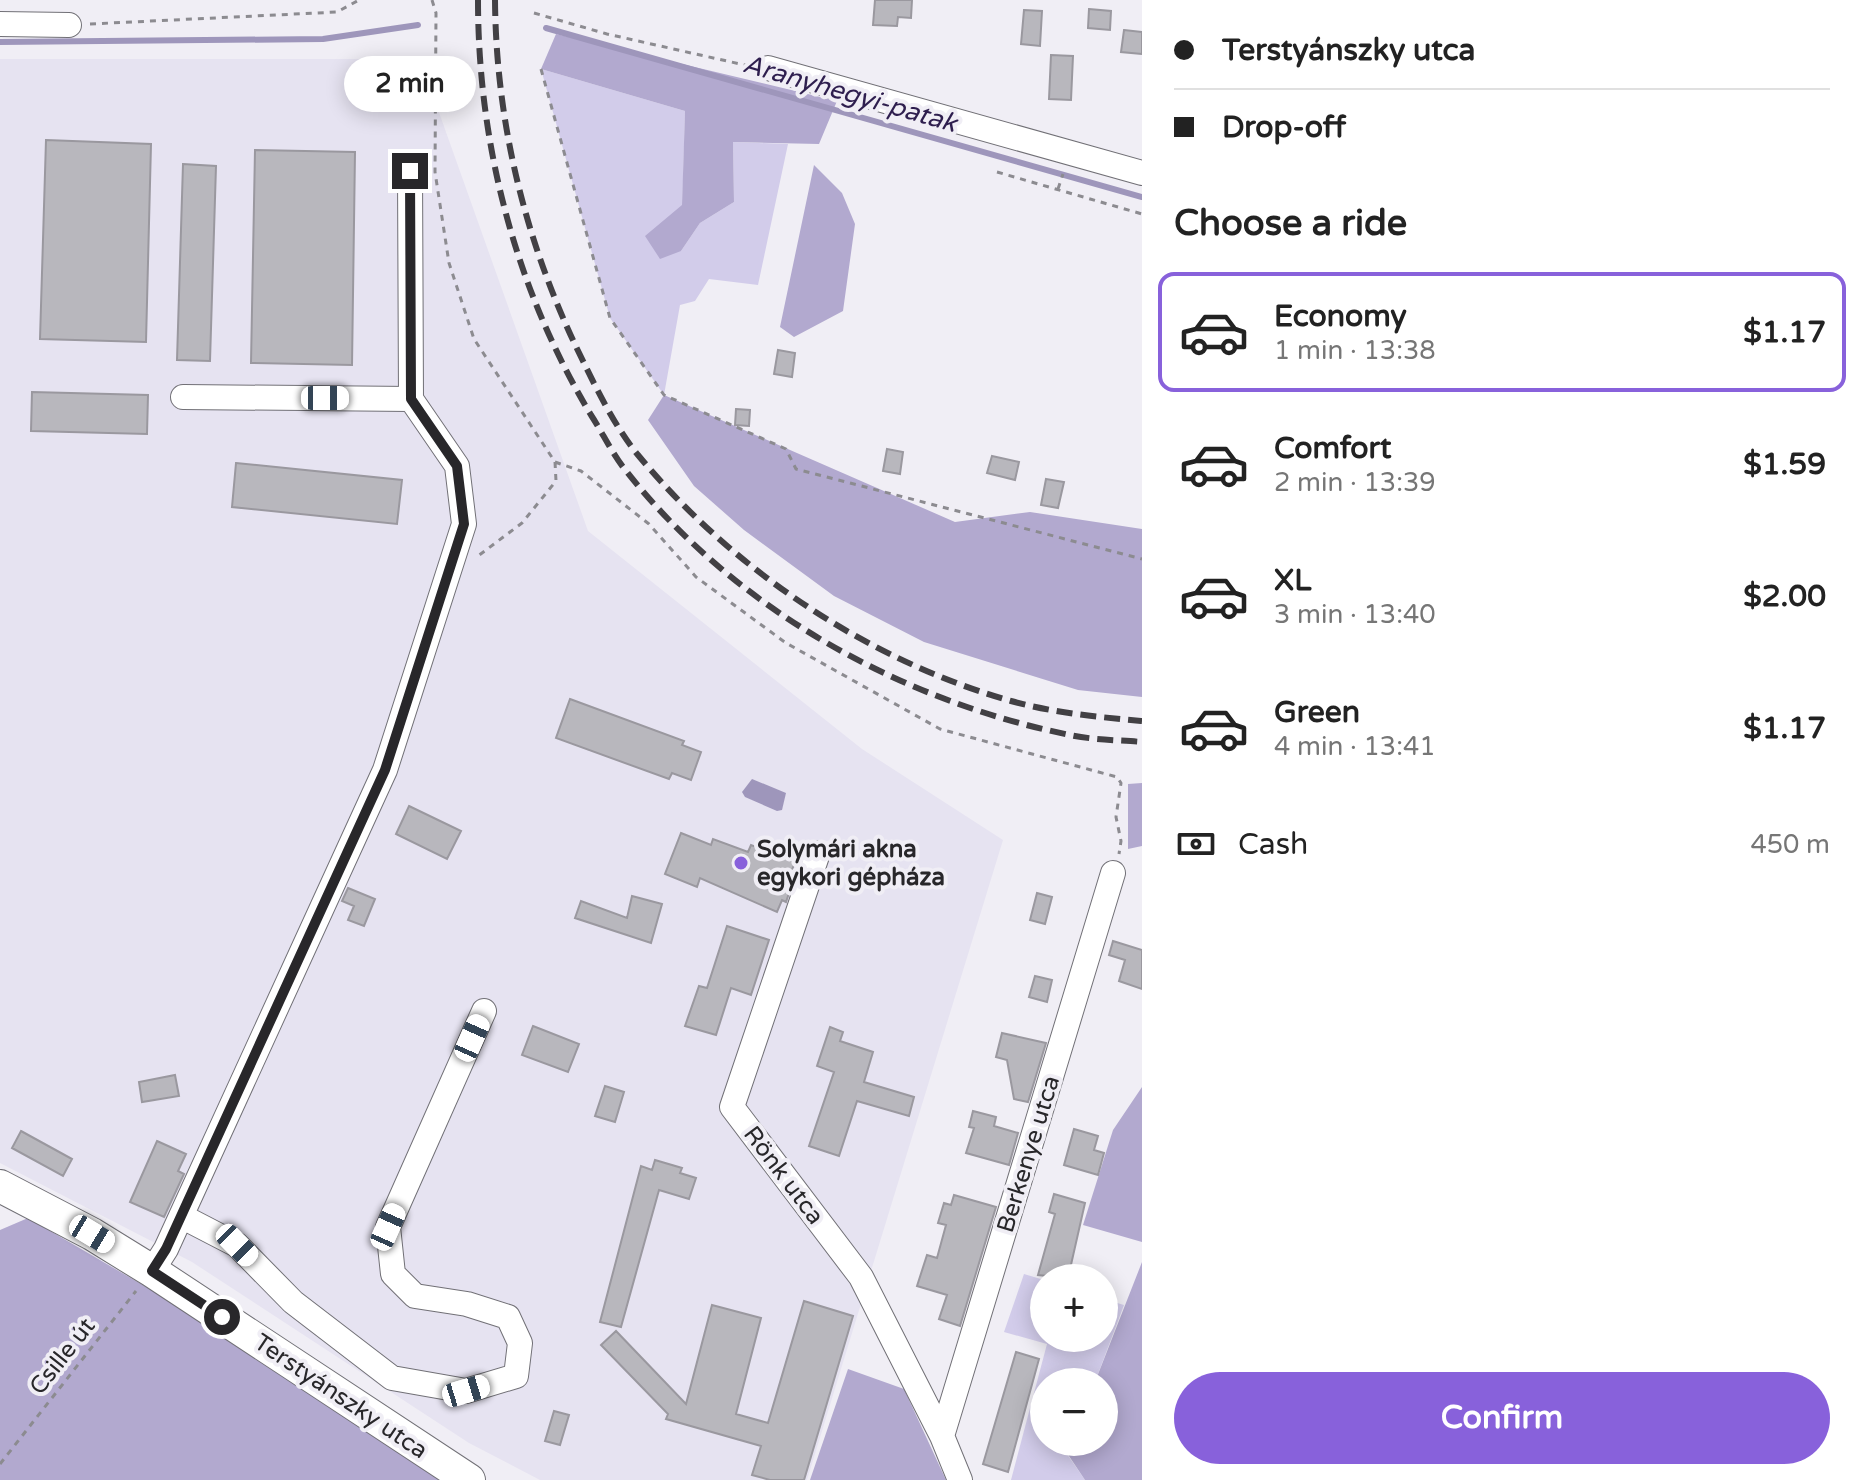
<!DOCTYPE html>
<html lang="en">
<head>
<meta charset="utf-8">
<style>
  :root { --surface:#fff; --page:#f6f6f6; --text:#222; --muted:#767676; --line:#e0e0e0; --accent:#8861db }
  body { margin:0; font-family:"Varela Round",sans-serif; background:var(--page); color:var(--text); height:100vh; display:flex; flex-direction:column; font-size:30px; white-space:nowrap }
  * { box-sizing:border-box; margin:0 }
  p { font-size:26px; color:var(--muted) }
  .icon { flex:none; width:44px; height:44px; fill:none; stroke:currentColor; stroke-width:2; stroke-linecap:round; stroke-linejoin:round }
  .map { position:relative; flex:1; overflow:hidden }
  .side { display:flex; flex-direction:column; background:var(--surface); width:720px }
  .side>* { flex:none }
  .top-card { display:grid; align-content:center; height:176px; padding:0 32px; background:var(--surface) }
  .controls { position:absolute; left:1030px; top:1264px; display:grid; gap:16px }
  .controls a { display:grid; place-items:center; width:88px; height:88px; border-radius:50%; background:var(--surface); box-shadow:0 4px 20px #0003; font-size:40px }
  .end { position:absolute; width:36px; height:36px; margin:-18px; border:10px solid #28272a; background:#fff; box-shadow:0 0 0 4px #fff }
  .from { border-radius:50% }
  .bubble { position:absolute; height:56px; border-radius:28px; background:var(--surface); box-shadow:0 4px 20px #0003; font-size:26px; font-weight:700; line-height:56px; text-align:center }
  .car { position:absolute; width:24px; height:48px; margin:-24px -12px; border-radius:10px; box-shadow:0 0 6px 2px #0007; background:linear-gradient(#fff 24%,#345 0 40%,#fff 0 76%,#345 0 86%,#fff 0) }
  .top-card b { display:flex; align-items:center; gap:28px; height:76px; font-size:30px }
  .top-card b+b { border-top:2px solid var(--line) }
  .top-card i { width:20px; height:20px; background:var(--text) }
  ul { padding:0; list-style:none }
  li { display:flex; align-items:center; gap:24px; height:120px; margin:0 16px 12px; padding:0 16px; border:4px solid transparent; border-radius:16px }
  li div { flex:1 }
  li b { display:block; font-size:30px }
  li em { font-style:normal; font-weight:700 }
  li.current { border-color:var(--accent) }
  li>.icon { width:72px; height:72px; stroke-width:1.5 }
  h2 { padding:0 32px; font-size:36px; line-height:96px }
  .pay { display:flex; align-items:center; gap:20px; height:88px; padding:0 32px; font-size:30px }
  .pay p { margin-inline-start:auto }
  .button { display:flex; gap:16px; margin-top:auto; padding:16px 32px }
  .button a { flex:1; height:92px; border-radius:48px; background:var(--accent); color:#fff; font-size:32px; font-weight:700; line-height:92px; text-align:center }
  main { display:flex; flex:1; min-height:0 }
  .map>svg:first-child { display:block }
</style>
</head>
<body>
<main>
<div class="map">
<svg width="1142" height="1480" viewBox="0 0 1142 1480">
  <rect width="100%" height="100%" fill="#f0eef5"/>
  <path fill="#e6e3f1" d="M 0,59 L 420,59 L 588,531 L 862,749 L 1003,840 L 807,1480 L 540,1480 L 469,1443 L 192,1262 L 0,1163 Z"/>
  <path fill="#d2ccea" d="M 541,69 L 685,111 L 681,251 L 700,223 L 734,202 L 733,142 L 788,144 L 758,285 L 709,279 L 695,301 L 680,305 L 664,395 L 610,318 Z
    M 1024,1274 L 1044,1280 L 1044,1338 L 1104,1338 L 1104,1299 L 1124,1305 L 1095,1382 L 1044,1382 L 1044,1442 L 1071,1442 L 1067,1454 L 1085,1480 L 1011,1480 L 1047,1344 L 1004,1332 Z"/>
  <path fill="#b2a9cf" d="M 556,34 L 837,101 L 819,144 L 733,142 L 734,202 L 700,223 L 681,251 L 660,259 L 645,236 L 682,205 L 685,111 L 541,69 Z
    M 814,165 L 842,193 L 855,224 L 843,311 L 794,337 L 780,327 Z
    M 664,395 L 955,522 L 1030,512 L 1142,529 L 1142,697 L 1078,690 L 924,642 L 834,596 L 744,530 L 694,486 L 648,420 Z
    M 1142,783 L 1142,846 L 1128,849 L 1128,784 Z
    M 1142,1087 L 1142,1242 L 1083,1225 L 1113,1130 Z
    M 28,1218 L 477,1480 L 0,1480 L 0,1230 Z
    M 1142,1262 L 1142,1480 L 1085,1480 L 1067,1453 L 1071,1442 L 1104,1442 L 1104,1382 L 1095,1382 Z
    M 848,1369 L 904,1389 L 946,1480 L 810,1480 Z"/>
  <path fill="#9e96bb" d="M 752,779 L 786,793 L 782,810 L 777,811 L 745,797 L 742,792 Z"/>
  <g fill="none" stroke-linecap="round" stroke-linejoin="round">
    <path stroke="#9e96bb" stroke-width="6" d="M 546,28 L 1142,197
      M 0,42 L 323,39 L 418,25"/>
  </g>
  <path fill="#b8b7bd" stroke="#9a989f" stroke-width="2" d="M 875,0 L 912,0 L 911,18 L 898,17 L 897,26 L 873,25 Z
    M 1089,9 L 1111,11 L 1110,30 L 1088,28 Z
    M 1024,10 L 1042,11 L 1040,46 L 1021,44 Z
    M 1124,30 L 1142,32 L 1142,54 L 1121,52 Z
    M 1051,55 L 1073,56 L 1071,100 L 1049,99 Z
    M 46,140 L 151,144 L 146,342 L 40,339 Z
    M 255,150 L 355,152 L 352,365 L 251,363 Z
    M 183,164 L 216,166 L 210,361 L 177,360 Z
    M 778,350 L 795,353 L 792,377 L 774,374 Z
    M 32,392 L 148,395 L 147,434 L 31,431 Z
    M 736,409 L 750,410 L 749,426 L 735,425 Z
    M 887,449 L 903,452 L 900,474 L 883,471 Z
    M 992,456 L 1019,462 L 1015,480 L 987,473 Z
    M 236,463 L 402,480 L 397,524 L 232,507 Z
    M 1046,479 L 1064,482 L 1058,508 L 1041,505 Z
    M 570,699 L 684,741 L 682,745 L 701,752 L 691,780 L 672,773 L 669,779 L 556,738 Z
    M 409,806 L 461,831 L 447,859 L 396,834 Z
    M 681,833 L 711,845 L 713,839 L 748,852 L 751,845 L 795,862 L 792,870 L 796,872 L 786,902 L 782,900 L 777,912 L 700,878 L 697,887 L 665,874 Z
    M 348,888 L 375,899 L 364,926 L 348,920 L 354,906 L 342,901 Z
    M 1037,893 L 1052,897 L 1045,924 L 1030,920 Z
    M 632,896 L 662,904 L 651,943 L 575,918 L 581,901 L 627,918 Z
    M 727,926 L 769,940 L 751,995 L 731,988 L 716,1035 L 685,1026 L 699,986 L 707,988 Z
    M 1113,941 L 1142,950 L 1142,989 L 1119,981 L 1125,960 L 1109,955 Z
    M 1035,976 L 1052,980 L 1047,1002 L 1029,997 Z
    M 533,1026 L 579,1044 L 568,1072 L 522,1055 Z
    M 830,1027 L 843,1032 L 840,1041 L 873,1052 L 864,1082 L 914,1097 L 909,1116 L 857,1101 L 839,1156 L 809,1146 L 834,1072 L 817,1066 Z
    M 1002,1033 L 1046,1043 L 1028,1102 L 1014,1099 L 1007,1060 L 996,1057 Z
    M 175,1075 L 179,1096 L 142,1102 L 139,1082 Z
    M 605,1086 L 624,1092 L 615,1122 L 595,1116 Z
    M 973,1111 L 996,1117 L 994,1126 L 1018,1133 L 1009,1165 L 966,1153 L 974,1128 L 969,1127 Z
    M 1074,1129 L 1098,1136 L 1094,1150 L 1104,1153 L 1098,1175 L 1064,1165 Z
    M 21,1131 L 72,1159 L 63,1176 L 12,1148 Z
    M 157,1141 L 186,1154 L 178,1171 L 184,1174 L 164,1217 L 130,1202 Z
    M 655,1160 L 682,1168 L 680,1173 L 696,1178 L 689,1199 L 659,1190 L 621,1327 L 600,1322 L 641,1166 L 652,1170 Z
    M 1054,1194 L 1085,1203 L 1068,1278 L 1038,1275 L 1055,1214 L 1049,1212 Z
    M 954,1195 L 996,1207 L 960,1326 L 939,1319 L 947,1295 L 917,1286 L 927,1255 L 937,1258 L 946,1225 L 938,1223 L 944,1203 L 951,1205 Z
    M 804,1301 L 853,1316 L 804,1480 L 770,1480 L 752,1475 L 761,1446 L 666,1419 L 668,1414 L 601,1345 L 616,1331 L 686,1404 L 712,1305 L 761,1318 L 736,1414 L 768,1423 Z
    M 1016,1352 L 1039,1359 L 1008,1472 L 983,1464 Z
    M 554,1411 L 569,1415 L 560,1445 L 545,1441 Z"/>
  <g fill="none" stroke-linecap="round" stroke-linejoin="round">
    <g stroke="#717076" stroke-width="26">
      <path id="minor" d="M 0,24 L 69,25
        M 768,68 L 1142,173
        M 183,397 L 411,399
        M 818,853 L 732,1107 L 861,1277 L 942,1436 L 960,1480
        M 181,1216 L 237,1245 L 293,1302 L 392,1378 L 466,1391 L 516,1376 L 520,1343 L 508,1317 L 467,1304 L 415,1296 L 393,1274 L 388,1227 L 484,1011
        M 152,1271 L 166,1249 L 385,770 L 464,524 L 457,466 L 411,399 L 410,171
        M 942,1436 L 1113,873"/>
    </g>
    <g stroke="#717076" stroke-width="34">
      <path id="major" d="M 0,1186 L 92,1234 L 152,1271 L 469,1480"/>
    </g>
    <path stroke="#8c8b90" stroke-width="3" stroke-dasharray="6 6" stroke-linecap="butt" d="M 432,0 L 436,13 L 435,172 L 449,263 L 474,339 L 555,462 L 556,481 L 522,523 L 478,556
      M 534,13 L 607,34 L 749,66
      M 90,24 L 337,12 L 359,0
      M 541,69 L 610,318 L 664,395 L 786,449 L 796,469 L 1142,559
      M 997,172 L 1142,214
      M 1058,189 L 1063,174
      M 555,462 L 581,471 L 649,524 L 696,577 L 786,643 L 940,729 L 1117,777 L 1121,783 L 1116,817 L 1121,841 L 1119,854
      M 0,1464 L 136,1291"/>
    <use href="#minor" stroke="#fff" stroke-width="24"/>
    <use href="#major" stroke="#fff" stroke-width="32"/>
    <path stroke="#424044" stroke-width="6" stroke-dasharray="16 8" stroke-linecap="butt" d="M 478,0 C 478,146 516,290 591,415 C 602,432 611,451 623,467 C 732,607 897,700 1070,735 C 1093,740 1118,740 1142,742
      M 495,0 C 496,126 527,248 583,361 C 598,392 616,428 638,455 C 733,570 867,660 1011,701 C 1054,713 1098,717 1142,721"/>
  </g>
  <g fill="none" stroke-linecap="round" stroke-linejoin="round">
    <path stroke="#28272a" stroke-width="10" d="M 222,1317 L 152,1271 L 166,1249 L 385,770 L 464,524 L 457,466 L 411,399 L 410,171"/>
  </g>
  <circle fill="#8861db" stroke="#f0eef5" stroke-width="3" cx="741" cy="863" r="8"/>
  <g text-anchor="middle" stroke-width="8" stroke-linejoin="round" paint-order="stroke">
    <g font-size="24" font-weight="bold" fill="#28272a" stroke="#f0eef5" text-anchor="start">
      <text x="757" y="857">Solymári akna<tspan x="757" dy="28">egykori gépháza</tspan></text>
    </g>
    <g font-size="24" fill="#28272a" stroke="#f0eef5">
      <text transform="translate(1028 1154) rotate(-73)" y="8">Berkenye utca</text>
      <text transform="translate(784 1175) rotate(53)" y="8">Rönk utca</text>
      <text transform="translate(62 1356) rotate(-52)" y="8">Csille út</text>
      <text transform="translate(341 1396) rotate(34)" y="8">Terstyánszky utca</text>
    </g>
    <g font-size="26" font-style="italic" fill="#2e1e4e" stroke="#f0eef5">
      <text transform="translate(850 93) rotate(16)" y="9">Aranyhegyi-patak</text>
    </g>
  </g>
</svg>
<div class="controls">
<a>+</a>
<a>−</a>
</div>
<i class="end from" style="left:222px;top:1317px"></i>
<i class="end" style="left:410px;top:171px"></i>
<div class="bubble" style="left:344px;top:56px;width:132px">2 min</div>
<i class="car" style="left:325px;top:398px;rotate:90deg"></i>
<i class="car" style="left:472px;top:1038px;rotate:24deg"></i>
<i class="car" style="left:388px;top:1227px;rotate:24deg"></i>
<i class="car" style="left:92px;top:1234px;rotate:121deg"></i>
<i class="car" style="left:237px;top:1245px;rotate:135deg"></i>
<i class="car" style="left:466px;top:1391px;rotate:73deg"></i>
</div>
<section class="side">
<div class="top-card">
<b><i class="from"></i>Terstyánszky utca</b>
<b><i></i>Drop-off</b>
</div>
<h2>Choose a ride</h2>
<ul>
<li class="current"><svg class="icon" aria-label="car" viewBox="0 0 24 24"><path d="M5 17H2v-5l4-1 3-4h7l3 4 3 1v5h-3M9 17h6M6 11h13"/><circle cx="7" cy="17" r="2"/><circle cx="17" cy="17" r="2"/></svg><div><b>Economy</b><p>1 min · 13:38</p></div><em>$1.17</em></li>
<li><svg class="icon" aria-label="car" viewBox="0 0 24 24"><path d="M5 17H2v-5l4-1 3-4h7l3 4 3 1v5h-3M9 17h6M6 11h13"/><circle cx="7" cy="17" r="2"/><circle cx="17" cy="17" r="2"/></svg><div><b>Comfort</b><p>2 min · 13:39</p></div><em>$1.59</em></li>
<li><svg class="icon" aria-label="car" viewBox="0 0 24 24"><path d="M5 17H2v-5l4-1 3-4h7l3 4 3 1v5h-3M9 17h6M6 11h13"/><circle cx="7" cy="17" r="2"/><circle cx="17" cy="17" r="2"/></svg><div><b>XL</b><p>3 min · 13:40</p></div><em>$2.00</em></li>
<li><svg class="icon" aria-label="car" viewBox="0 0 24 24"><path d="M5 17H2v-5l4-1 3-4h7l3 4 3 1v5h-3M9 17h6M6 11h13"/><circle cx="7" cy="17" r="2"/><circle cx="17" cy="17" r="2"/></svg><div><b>Green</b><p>4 min · 13:41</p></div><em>$1.17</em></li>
</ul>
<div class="pay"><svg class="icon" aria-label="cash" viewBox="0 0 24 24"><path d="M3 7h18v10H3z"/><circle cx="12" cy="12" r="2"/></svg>Cash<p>450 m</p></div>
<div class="button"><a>Confirm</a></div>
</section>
</main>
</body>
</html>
